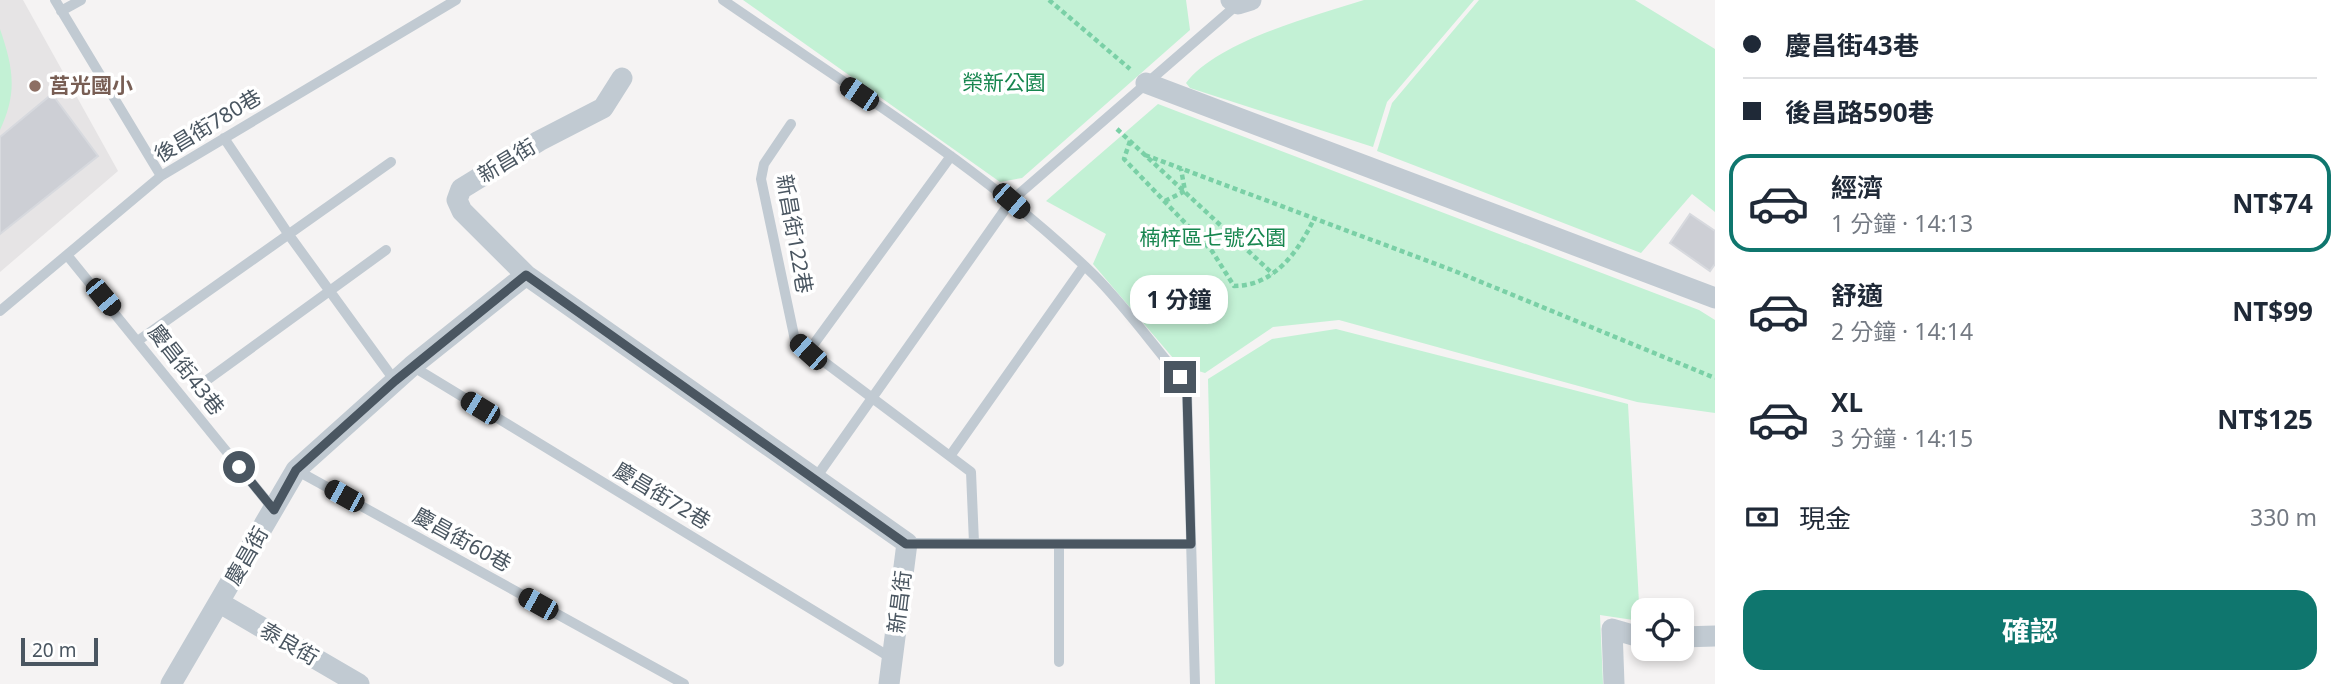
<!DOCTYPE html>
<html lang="zh-TW">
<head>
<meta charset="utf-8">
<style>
  :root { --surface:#fff; --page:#f6f6f7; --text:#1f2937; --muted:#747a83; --line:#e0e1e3; --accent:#0f766e }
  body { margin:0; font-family:"Noto Sans","Noto Sans TC",sans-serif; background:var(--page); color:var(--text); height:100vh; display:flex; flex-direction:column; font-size:26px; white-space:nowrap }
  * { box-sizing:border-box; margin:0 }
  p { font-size:23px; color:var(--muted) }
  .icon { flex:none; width:38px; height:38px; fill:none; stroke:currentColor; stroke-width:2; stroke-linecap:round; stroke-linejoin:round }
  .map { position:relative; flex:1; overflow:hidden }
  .details { display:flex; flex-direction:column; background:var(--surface); width:630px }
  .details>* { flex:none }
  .hud { display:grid; align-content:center; height:154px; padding:0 28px; background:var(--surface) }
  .controls { position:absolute; left:1631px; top:598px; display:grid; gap:14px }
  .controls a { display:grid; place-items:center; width:63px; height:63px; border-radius:14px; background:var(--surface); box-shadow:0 4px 10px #0003; font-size:35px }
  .scale { position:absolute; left:21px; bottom:18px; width:77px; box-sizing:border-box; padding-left:7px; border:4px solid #4a5661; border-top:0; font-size:19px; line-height:24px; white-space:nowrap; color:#4a5661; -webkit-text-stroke:5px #fff; paint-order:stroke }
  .end { position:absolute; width:32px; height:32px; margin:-16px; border:9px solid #4a5661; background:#fff; box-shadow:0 0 0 4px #fff }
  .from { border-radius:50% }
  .bubble { position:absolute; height:49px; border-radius:21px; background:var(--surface); box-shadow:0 4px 10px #0003; font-size:23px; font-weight:700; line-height:49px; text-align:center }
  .car { position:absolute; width:21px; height:42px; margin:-21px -10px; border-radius:9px; box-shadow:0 0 5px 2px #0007; background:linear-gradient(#222 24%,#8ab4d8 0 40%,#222 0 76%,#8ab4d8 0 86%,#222 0) }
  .hud b { display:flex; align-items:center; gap:24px; height:66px; font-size:26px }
  .hud b+b { border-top:2px solid var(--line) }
  .hud i { width:18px; height:18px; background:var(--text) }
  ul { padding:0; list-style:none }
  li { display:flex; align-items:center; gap:21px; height:98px; margin:0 14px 10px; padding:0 14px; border:4px solid transparent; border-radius:21px }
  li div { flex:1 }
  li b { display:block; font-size:26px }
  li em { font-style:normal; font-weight:700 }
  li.active { border-color:var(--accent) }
  li>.icon { width:63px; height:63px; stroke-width:1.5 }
  .pay { display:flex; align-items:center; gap:18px; height:77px; padding:0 28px; font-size:26px }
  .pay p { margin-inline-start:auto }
  .action { display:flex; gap:14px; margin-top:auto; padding:14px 28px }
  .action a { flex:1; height:80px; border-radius:21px; background:var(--accent); color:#fff; font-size:28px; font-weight:700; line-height:80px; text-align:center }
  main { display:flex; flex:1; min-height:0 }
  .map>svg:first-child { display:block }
</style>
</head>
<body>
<main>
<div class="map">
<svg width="1715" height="684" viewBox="0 0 1715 684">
  <rect width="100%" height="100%" fill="#f5f3f3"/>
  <path fill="#e6e4e5" d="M 0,0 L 23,0 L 118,171 L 0,272 Z"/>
  <path fill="#c3f1d5" d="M 743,0 L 1186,0 L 1190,30 L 1022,178 L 1000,182 Z
    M 1364,0 L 1474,0 L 1387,102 L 1373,147 L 1190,88 L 1186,83 C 1217,41 1314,16 1364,0 Z
    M 1479,0 L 1635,0 L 1715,49 L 1715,212 L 1692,194 L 1641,253 L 1377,151 L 1392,103 Z
    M 0,29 C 13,67 18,92 0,130 Z
    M 1158,104 L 1699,310 L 1715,320 L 1715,413 L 1637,402 L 1339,320 L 1273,327 L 1205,373 L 1179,365 L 1093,264 L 1106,234 L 1046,201 Z
    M 1336,329 L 1628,404 L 1640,621 L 1600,615 L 1603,684 L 1215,684 L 1208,379 L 1272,339 Z"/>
  <path fill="#cdcfd5" stroke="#d7d9de" stroke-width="2" d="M 52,94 L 98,156 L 0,234 L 0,137 Z
    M 1690,214 L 1715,231 L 1715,264 L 1710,271 L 1670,243 Z"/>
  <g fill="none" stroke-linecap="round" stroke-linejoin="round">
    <path stroke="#7ad0a6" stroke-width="4.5" stroke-dasharray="5 3.5" stroke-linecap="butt" d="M 1049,0 L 1130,69
      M 1117,129 L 1273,274
      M 1130,141 L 1124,159 L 1212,251 L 1234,286 C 1274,286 1298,252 1314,219
      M 1145,155 L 1452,270 L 1715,378
      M 1165,201 L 1185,191 L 1181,169"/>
    <path stroke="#c1cad2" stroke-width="10" d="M 55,0 L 161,176
      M 723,0 C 849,87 984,168 1094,275 C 1125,306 1152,344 1180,377 L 1187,394 L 1195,684
      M 61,11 L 81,0
      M 791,124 L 764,164 L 761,179 L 795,340 L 971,472 L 974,543
      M 224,138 L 289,235 L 395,381
      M 67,255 L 274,510
      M 0,311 L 161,176 L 456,0
      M 139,340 L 391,162
      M 808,352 L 951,156
      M 412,366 L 893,659
      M 203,383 L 386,250
      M 950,456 L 1084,266
      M 296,470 L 684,684
      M 815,479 L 1011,201 L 1238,4
      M 907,543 L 1191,544
      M 1059,544 L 1059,662"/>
    <path stroke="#c1cad2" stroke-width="21" d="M 1231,0 L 1238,4 L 1251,0
      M 622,78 L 603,108 L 539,141 L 461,189 L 457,200 L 462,211 L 526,275 L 907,543 L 889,684
      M 1146,83 L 1715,298
      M 220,603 L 359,684
      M 1682,637 L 1715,636
      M 171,684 L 296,470 L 412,366 L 526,275
      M 1614,684 L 1612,629 L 1643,638"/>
  </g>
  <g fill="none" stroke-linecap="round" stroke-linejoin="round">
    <path stroke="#4a5661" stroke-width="9" d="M 239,467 L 274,510 L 296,470 L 395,381 L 526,275 L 906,544 L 1191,544 L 1187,394 L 1180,377"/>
  </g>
  <circle fill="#8d6e63" stroke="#fff" stroke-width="2.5" cx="35" cy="86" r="7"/>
  <g text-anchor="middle" stroke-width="7" stroke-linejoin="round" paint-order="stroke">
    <g font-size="21" fill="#17864f" stroke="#fff">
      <text x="1004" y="90">榮新公園</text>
      <text x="1213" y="245">楠梓區七號公園</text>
    </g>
    <g font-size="21" font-weight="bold" fill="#785e54" stroke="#fff" text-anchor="start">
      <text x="49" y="93">莒光國小</text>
    </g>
    <g font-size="21" fill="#4a5661" stroke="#fff">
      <text transform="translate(208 126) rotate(-31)" y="7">後昌街780巷</text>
      <text transform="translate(507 161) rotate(-31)" y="7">新昌街</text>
      <text transform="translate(794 234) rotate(80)" y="7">新昌街122巷</text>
      <text transform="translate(186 370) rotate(52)" y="7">慶昌街43巷</text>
      <text transform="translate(662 496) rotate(31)" y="7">慶昌街72巷</text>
      <text transform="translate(462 540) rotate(29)" y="7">慶昌街60巷</text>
      <text transform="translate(247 556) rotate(-60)" y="7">慶昌街</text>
      <text transform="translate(900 602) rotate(-83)" y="7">新昌街</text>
      <text transform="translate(289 644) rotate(30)" y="7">泰良街</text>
    </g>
  </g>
</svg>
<div class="controls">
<a><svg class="icon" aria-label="locate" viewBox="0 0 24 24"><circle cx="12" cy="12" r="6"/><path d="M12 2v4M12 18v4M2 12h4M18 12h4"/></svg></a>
</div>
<div class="scale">20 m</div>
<i class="end from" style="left:239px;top:467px"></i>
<i class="end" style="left:1180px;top:377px"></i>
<div class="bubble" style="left:1130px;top:275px;width:98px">1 分鐘</div>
<i class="car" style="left:859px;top:94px;rotate:304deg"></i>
<i class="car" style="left:1011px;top:201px;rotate:131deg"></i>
<i class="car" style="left:103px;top:297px;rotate:140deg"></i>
<i class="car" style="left:808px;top:352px;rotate:312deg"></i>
<i class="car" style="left:480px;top:408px;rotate:301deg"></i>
<i class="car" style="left:344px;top:496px;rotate:299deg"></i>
<i class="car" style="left:538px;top:604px;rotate:299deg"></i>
</div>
<section class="details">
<div class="hud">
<b><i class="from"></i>慶昌街43巷</b>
<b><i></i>後昌路590巷</b>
</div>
<ul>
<li class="active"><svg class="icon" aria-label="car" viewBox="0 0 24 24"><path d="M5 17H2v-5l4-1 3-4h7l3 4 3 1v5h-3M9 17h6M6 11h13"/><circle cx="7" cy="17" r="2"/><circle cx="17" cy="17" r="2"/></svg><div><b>經濟</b><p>1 分鐘 · 14:13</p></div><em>NT$74</em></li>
<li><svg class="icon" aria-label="car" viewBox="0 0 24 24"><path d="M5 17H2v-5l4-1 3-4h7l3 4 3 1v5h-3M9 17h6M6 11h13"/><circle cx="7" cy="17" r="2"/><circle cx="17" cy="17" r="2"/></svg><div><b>舒適</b><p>2 分鐘 · 14:14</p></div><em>NT$99</em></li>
<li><svg class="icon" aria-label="car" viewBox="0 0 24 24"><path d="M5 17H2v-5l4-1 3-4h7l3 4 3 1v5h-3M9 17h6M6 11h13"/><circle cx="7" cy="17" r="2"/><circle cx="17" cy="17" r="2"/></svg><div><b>XL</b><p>3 分鐘 · 14:15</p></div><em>NT$125</em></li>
</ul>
<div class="pay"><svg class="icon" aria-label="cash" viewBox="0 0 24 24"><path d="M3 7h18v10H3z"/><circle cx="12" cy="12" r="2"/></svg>現金<p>330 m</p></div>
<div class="action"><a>確認</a></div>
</section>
</main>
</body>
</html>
